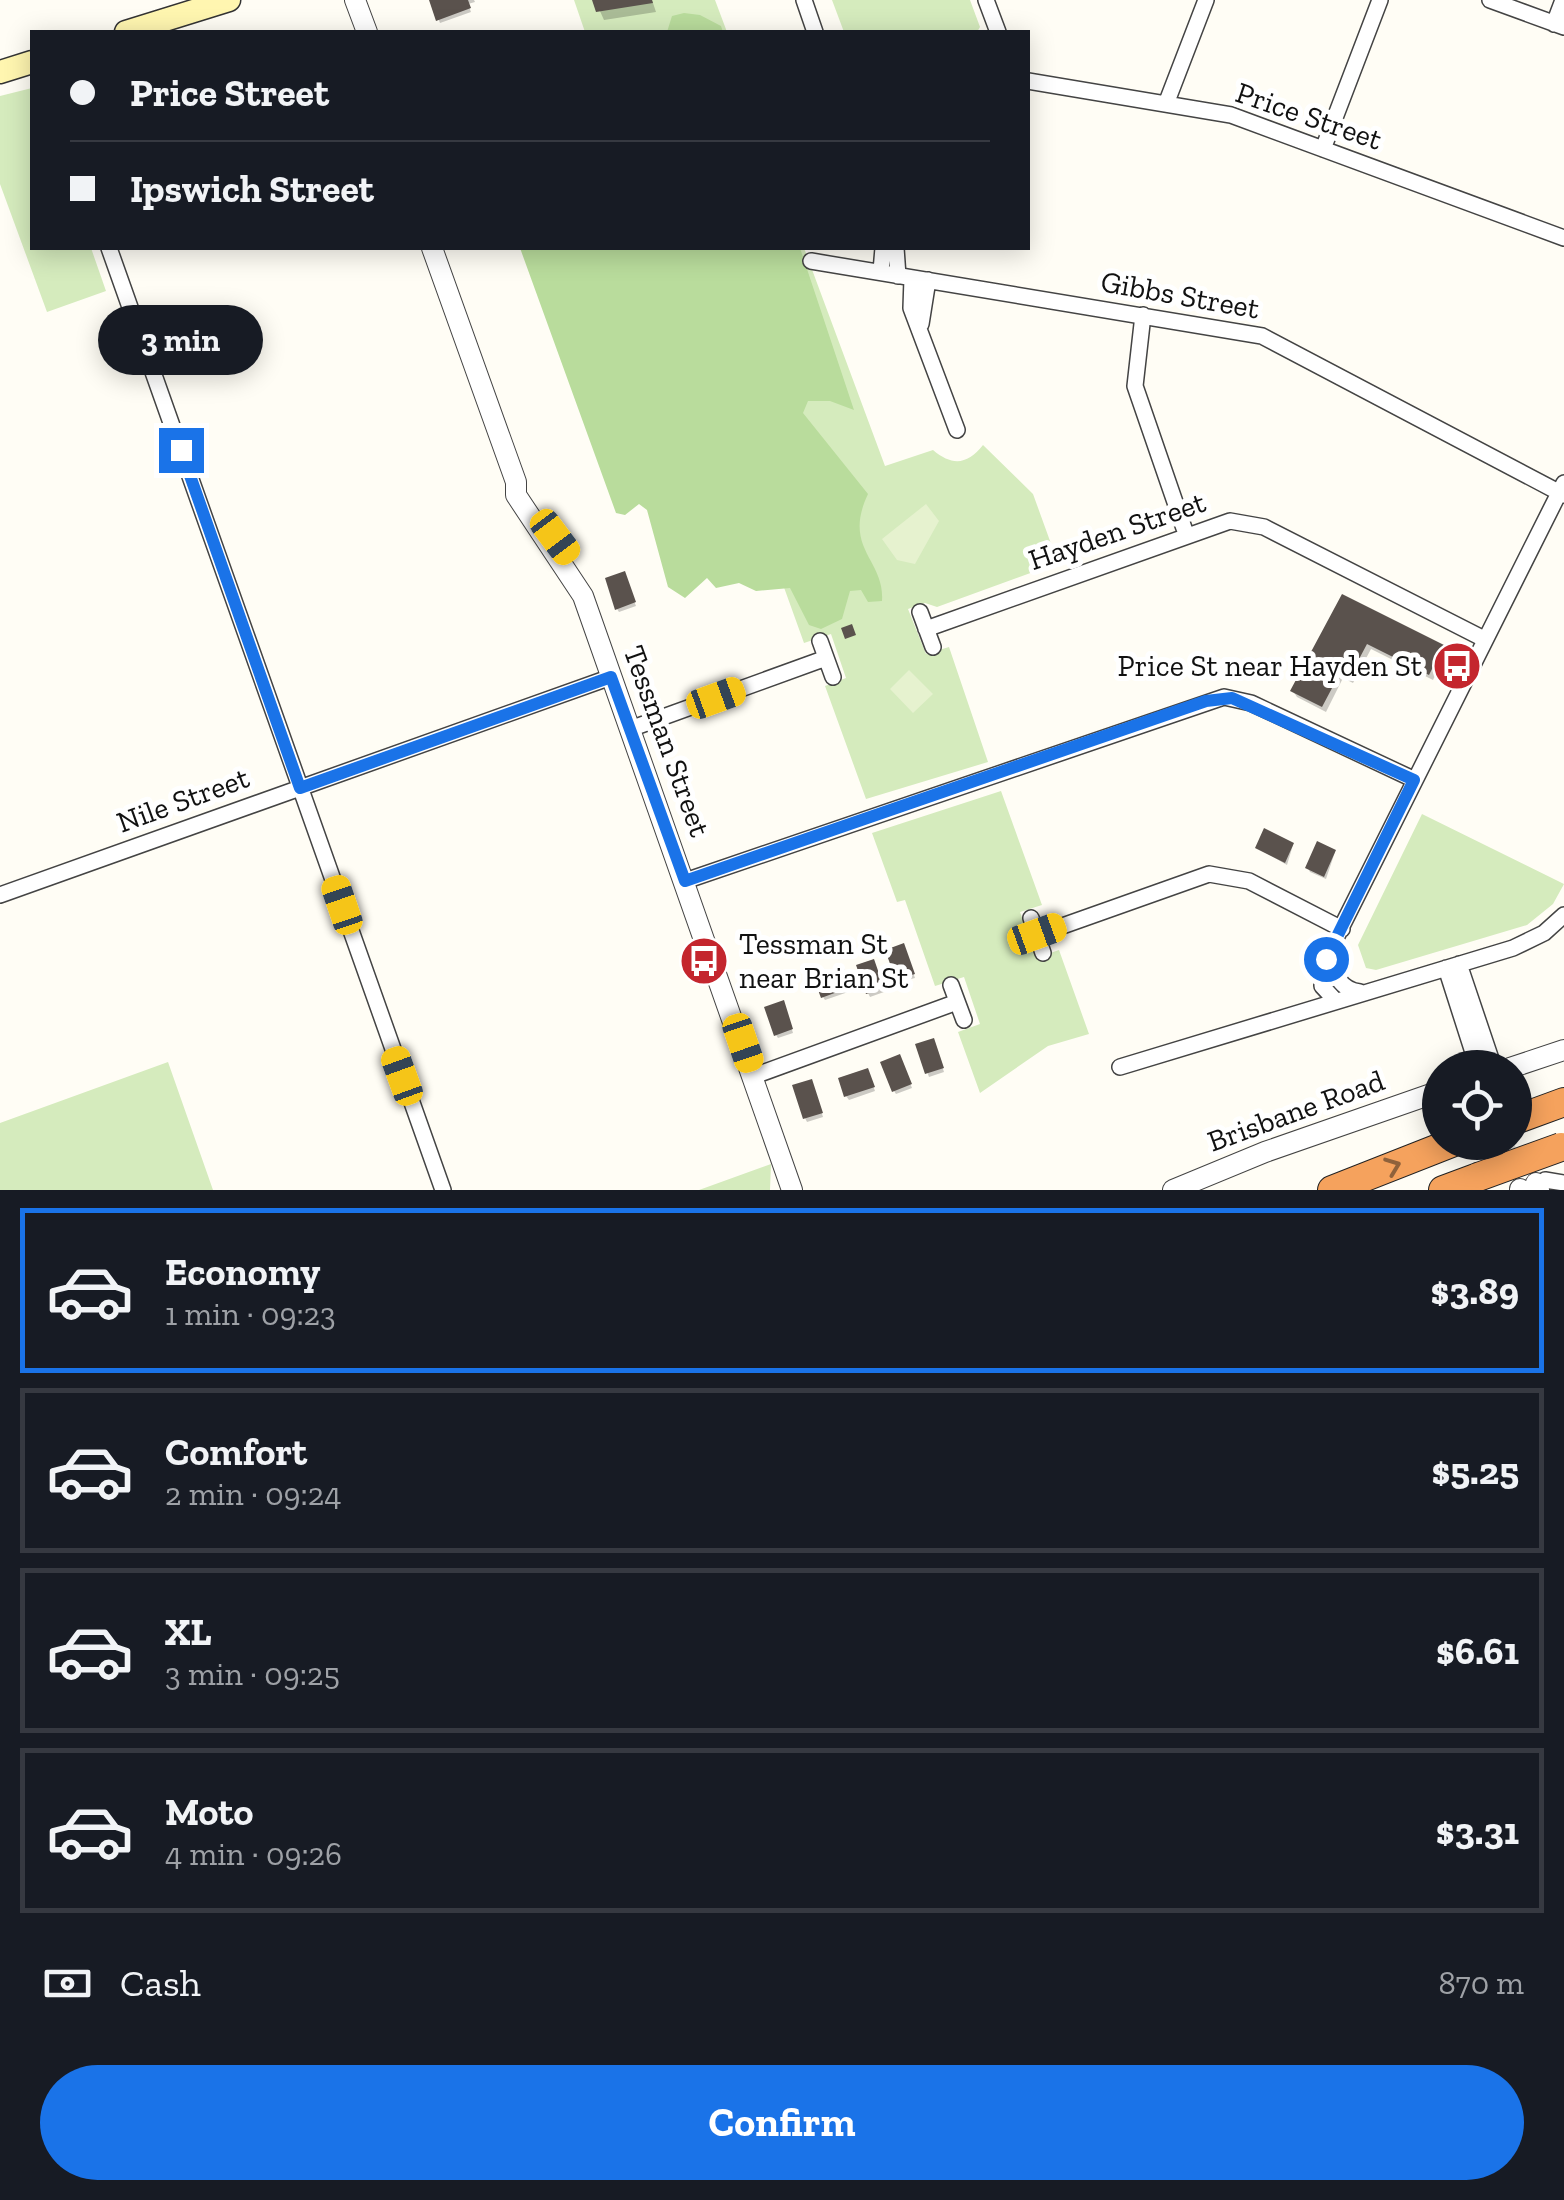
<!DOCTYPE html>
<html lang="en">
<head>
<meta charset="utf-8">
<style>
  :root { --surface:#171b24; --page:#242831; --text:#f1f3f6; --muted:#9ea1a6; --line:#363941; --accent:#1a73e8 }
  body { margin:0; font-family:"Zilla Slab",serif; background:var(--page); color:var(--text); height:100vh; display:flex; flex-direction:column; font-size:38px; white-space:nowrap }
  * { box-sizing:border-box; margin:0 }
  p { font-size:32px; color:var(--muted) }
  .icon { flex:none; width:55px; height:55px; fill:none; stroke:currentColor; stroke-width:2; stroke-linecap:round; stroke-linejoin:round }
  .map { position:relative; height:1190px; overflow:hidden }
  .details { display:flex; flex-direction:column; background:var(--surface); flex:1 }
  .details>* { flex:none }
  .banner { position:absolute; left:30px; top:30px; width:1000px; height:220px; border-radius:0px; box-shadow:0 5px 25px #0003; display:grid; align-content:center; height:220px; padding:0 40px; background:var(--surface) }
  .tools { position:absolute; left:1422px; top:1050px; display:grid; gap:20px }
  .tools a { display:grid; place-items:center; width:110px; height:110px; border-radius:50%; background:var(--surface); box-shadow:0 5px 25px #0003; font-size:50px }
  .end { position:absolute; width:45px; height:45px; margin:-22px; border:12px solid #1a73e8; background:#fff; box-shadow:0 0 0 5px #fff }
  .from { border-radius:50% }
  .bubble { position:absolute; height:70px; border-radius:35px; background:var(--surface); box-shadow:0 5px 25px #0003; font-size:32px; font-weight:700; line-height:70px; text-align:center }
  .car { position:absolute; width:30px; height:60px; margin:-30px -15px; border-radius:12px; box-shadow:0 0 8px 2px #0007; background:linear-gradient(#f5c518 24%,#345 0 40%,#f5c518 0 76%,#345 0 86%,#f5c518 0) }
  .banner b { display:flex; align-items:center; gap:35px; height:95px; font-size:38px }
  .banner b+b { border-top:2px solid var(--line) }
  .banner i { width:25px; height:25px; background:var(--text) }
  ul { padding:18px 0 0; list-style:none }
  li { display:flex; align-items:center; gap:30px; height:165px; margin:0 20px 15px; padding:0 20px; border:5px solid var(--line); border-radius:0px }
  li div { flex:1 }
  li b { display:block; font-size:38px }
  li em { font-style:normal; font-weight:700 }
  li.active { border-color:var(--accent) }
  li>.icon { width:90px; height:90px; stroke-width:1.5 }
  .pay { display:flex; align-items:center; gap:25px; height:110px; padding:0 40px; font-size:38px }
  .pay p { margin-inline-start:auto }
  .action { display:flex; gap:20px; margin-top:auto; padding:20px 40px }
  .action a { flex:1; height:115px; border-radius:60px; background:var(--accent); color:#fff; font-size:40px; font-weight:700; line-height:115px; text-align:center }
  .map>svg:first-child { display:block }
</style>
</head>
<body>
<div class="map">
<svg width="1564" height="1190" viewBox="0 0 1564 1190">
  <rect width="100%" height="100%" fill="#fffdf5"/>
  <path fill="#d5ebbd" d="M 574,0 L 715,0 L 727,32 L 585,32 Z
    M 832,0 L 970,0 L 980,27 L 977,32 L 844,32 Z
    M 32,88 L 32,248 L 91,248 L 106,291 L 47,312 L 0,184 L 0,96 Z
    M 662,248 L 804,248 L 885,466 L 933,450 C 953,467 968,464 983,445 L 1033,494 L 1058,563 L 937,607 L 925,603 L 908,609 L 926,654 L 949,647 L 988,762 L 866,799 L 825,686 L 846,678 L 831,634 L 804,643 Z
    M 1001,791 L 1042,905 L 1020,912 L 1036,958 L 1059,950 L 1089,1034 L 1048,1046 L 980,1093 L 958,1032 L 980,1024 L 964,977 L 935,986 L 905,900 L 897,902 L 872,833 Z
    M 1422,814 L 1564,884 L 1553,904 L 1527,925 L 1376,970 L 1366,968 L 1358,945 Z
    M 168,1062 L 213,1190 L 0,1190 L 0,1123 Z
    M 771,1164 L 770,1190 L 699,1190 Z"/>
  <path fill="#b9dc9c" d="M 684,13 L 700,15 L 721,26 L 723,32 L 667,32 L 672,16 Z
    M 520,248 L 800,248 L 854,410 L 830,401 L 808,401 L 803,413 L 868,494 C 842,549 885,559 882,601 L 868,602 L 861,590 L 850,591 L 842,619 L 821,629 L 809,625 L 790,588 L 756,591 L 739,583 L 716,588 L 707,578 L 685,598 L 668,587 L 647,510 L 639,504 L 625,515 L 616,513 Z"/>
  <path fill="#e6f2cf" d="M 926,504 L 939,521 L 915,564 L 897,560 L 882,539 Z
    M 909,670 L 933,694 L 913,713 L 890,689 Z"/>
  <path fill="#0003" d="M 431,0 L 474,0 L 475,2 L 468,4 L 471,12 L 440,23 Z
    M 595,0 L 652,0 L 656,12 L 604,20 Z
    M 625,578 L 636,606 L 619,612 L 617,609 Z
    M 1344,598 L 1442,647 L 1446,653 L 1433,680 L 1371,649 L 1353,683 L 1343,678 L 1326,712 L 1297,697 L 1293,691 Z
    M 1293,845 L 1287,865 L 1257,848 Z
    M 1335,852 L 1326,879 L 1310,872 L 1308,868 Z
    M 905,950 L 915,978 L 900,982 L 898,979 Z
    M 875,966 L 884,992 L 870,997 L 868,993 Z
    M 845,975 L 851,991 L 825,1000 L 823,997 Z
    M 785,1007 L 793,1033 L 778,1038 L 776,1035 Z
    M 935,1045 L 944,1072 L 929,1077 L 918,1046 Z
    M 901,1061 L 912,1088 L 896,1094 L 894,1091 Z
    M 869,1075 L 875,1091 L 849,1100 L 846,1096 Z
    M 813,1085 L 823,1117 L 807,1122 L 805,1118 Z"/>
  <path fill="#5a524d" d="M 429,0 L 468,0 L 471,8 L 436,21 Z
    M 592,0 L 652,0 L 653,3 L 596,12 Z
    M 625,571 L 636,602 L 615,610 L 605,578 Z
    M 1342,594 L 1444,645 L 1429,675 L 1367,644 L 1349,678 L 1340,673 L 1322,707 L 1290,691 Z
    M 852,624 L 856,635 L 845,639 L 841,628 Z
    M 1264,828 L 1294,843 L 1285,863 L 1255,848 Z
    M 1317,841 L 1336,850 L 1324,877 L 1305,868 Z
    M 904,943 L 915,974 L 896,980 L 885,950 Z
    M 874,959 L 884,988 L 866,994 L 856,965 Z
    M 844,968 L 851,987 L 821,998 L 814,979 Z
    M 784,1000 L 793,1029 L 774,1036 L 764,1007 Z
    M 934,1038 L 944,1068 L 925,1074 L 915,1044 Z
    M 900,1054 L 912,1084 L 892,1092 L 880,1062 Z
    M 868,1068 L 875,1087 L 844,1097 L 838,1078 Z
    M 812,1079 L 823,1113 L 803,1119 L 792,1085 Z"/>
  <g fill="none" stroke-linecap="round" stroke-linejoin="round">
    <path stroke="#dbdad3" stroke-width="20" stroke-dasharray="20 10" stroke-linecap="butt" d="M 1503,1142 L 1516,1178"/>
    <g stroke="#444" stroke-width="18">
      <path id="minor" d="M 804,0 L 815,32
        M 986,0 L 998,32
        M 1490,0 L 1564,27
        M 1554,24 L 1563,0
        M 1028,81 L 1231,115 L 1564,238
        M 1166,104 L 1206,0
        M 1323,149 L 1380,0
        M 109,248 L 443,1190
        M 896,248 L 898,276
        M 811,261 L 1262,336 L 1564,495
        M 881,271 L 883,248
        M 912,278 L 911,308 L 957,430
        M 1143,315 L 1135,386 L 1186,534
        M 921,324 L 928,280
        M 920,612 L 933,647
        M 926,629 L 1230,521 L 1264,527 L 1484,639
        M 820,641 L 833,677
        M 630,729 L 826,658
        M 685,881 L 1224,697 L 1251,703 L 1415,780
        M 0,895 L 611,677
        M 1031,918 L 1043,953
        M 1037,935 L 1209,874 L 1249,881 L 1342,929
        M 1333,946 C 1331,967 1336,989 1360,992
        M 1459,964 L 1494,1068
        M 1446,968 L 1478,1068
        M 951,985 L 964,1020
        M 1336,1001 L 1322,986 L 1323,964 L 1564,483
        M 1120,1067 L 1513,948 L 1544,933 L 1564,915
        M 754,1076 L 957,1002
        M 1545,1180 L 1564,1183"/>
    </g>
    <g stroke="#444" stroke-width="22">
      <path id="tertiary" d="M 355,0 L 367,32
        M 432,248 L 516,482 L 516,495 L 583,596 L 792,1190
        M 1510,1068 L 1564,1050
        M 1536,1183 L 1539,1190
        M 1520,1189 L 1520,1190
        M 1173,1190 L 1265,1152 L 1440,1091"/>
    </g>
    <g stroke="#333" stroke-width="25">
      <path id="secondary" d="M 126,32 L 229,0
        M 0,72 L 32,62"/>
    </g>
    <g stroke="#222" stroke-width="30">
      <path id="motorway" d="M 1515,1120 L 1564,1102
        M 1332,1190 L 1454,1142
        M 1443,1190 L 1478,1177"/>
    </g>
    <use href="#minor" stroke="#fff" stroke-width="15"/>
    <use href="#tertiary" stroke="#fff" stroke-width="20"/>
    <use href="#secondary" stroke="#fff6b0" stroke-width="22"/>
    <use href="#motorway" stroke="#f5a25d" stroke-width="28"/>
    <g stroke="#222" stroke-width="30" stroke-linecap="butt">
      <path id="motorway-bridge" d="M 1478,1177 L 1561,1147"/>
    </g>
    <use href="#motorway-bridge" stroke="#f5a25d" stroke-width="28"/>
  </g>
  <defs><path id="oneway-chevron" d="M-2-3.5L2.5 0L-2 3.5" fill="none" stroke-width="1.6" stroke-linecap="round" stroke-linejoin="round" transform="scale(2.5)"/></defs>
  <use stroke="#8e613b" href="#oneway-chevron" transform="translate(1393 1166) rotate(-21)"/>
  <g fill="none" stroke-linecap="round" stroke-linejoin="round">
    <path stroke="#1a73e8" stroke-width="12" d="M 181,450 L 300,788 L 611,677 L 685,881 L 1206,701 L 1232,698 L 1414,780 L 1326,959"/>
  </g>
  <defs>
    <g id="bus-disc" transform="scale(2.5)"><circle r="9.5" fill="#c4262e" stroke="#fff"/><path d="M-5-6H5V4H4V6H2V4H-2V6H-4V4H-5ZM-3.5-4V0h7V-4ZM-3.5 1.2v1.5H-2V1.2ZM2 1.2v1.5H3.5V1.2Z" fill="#fff"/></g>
  </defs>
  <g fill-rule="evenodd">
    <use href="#bus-disc" x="1457" y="666"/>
    <use href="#bus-disc" x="704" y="961"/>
  </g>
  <g text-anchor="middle" stroke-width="10" stroke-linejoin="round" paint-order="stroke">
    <g font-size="30" fill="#111" stroke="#fff">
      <text transform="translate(1309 116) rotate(19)" y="10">Price Street</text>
      <text transform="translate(1180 295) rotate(10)" y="10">Gibbs Street</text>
      <text transform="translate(1117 531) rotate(-19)" y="10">Hayden Street</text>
      <text transform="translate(667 741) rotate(70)" y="10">Tessman Street</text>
      <text transform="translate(183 800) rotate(-20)" y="10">Nile Street</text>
      <text transform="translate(1296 1111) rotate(-20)" y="10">Brisbane Road</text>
    </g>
    <g font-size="30" fill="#111" stroke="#fff" text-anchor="end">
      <text x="1422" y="676">Price St near Hayden St</text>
      <text x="739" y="954" text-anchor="start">Tessman St<tspan x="739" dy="34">near Brian St</tspan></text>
    </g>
  </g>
</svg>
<div class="tools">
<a><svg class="icon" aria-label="locate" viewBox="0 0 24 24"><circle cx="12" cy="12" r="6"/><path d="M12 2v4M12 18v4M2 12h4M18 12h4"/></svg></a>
</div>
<i class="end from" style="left:1326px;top:959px"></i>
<i class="end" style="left:181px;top:450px"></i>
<div class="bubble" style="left:98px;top:305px;width:165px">3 min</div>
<i class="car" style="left:555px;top:537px;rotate:143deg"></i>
<i class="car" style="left:716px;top:698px;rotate:70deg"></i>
<i class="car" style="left:342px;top:905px;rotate:341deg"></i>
<i class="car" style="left:1037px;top:934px;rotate:70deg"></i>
<i class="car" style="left:743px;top:1043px;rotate:161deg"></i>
<i class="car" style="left:402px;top:1076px;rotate:340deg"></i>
<div class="banner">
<b><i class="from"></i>Price Street</b>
<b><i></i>Ipswich Street</b>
</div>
</div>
<section class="details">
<ul>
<li class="active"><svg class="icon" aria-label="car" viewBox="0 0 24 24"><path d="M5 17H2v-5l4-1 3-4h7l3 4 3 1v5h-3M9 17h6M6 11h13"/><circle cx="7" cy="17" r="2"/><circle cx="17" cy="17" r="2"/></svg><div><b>Economy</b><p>1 min · 09:23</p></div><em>$3.89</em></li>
<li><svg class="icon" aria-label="car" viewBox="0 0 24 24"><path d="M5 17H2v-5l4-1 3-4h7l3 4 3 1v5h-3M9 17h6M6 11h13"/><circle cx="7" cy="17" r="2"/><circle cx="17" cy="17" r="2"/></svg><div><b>Comfort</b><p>2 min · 09:24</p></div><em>$5.25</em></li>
<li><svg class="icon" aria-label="car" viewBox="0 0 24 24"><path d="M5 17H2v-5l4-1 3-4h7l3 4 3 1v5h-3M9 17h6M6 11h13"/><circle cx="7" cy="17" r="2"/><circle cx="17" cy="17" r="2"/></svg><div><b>XL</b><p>3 min · 09:25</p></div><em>$6.61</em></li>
<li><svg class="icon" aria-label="car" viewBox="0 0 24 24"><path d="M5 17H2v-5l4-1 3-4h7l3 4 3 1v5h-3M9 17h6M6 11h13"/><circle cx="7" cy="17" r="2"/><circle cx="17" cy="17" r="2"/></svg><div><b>Moto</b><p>4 min · 09:26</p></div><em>$3.31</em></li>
</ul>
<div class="pay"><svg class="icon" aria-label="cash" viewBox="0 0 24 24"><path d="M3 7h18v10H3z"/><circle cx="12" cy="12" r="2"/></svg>Cash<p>870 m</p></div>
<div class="action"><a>Confirm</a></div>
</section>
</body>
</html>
